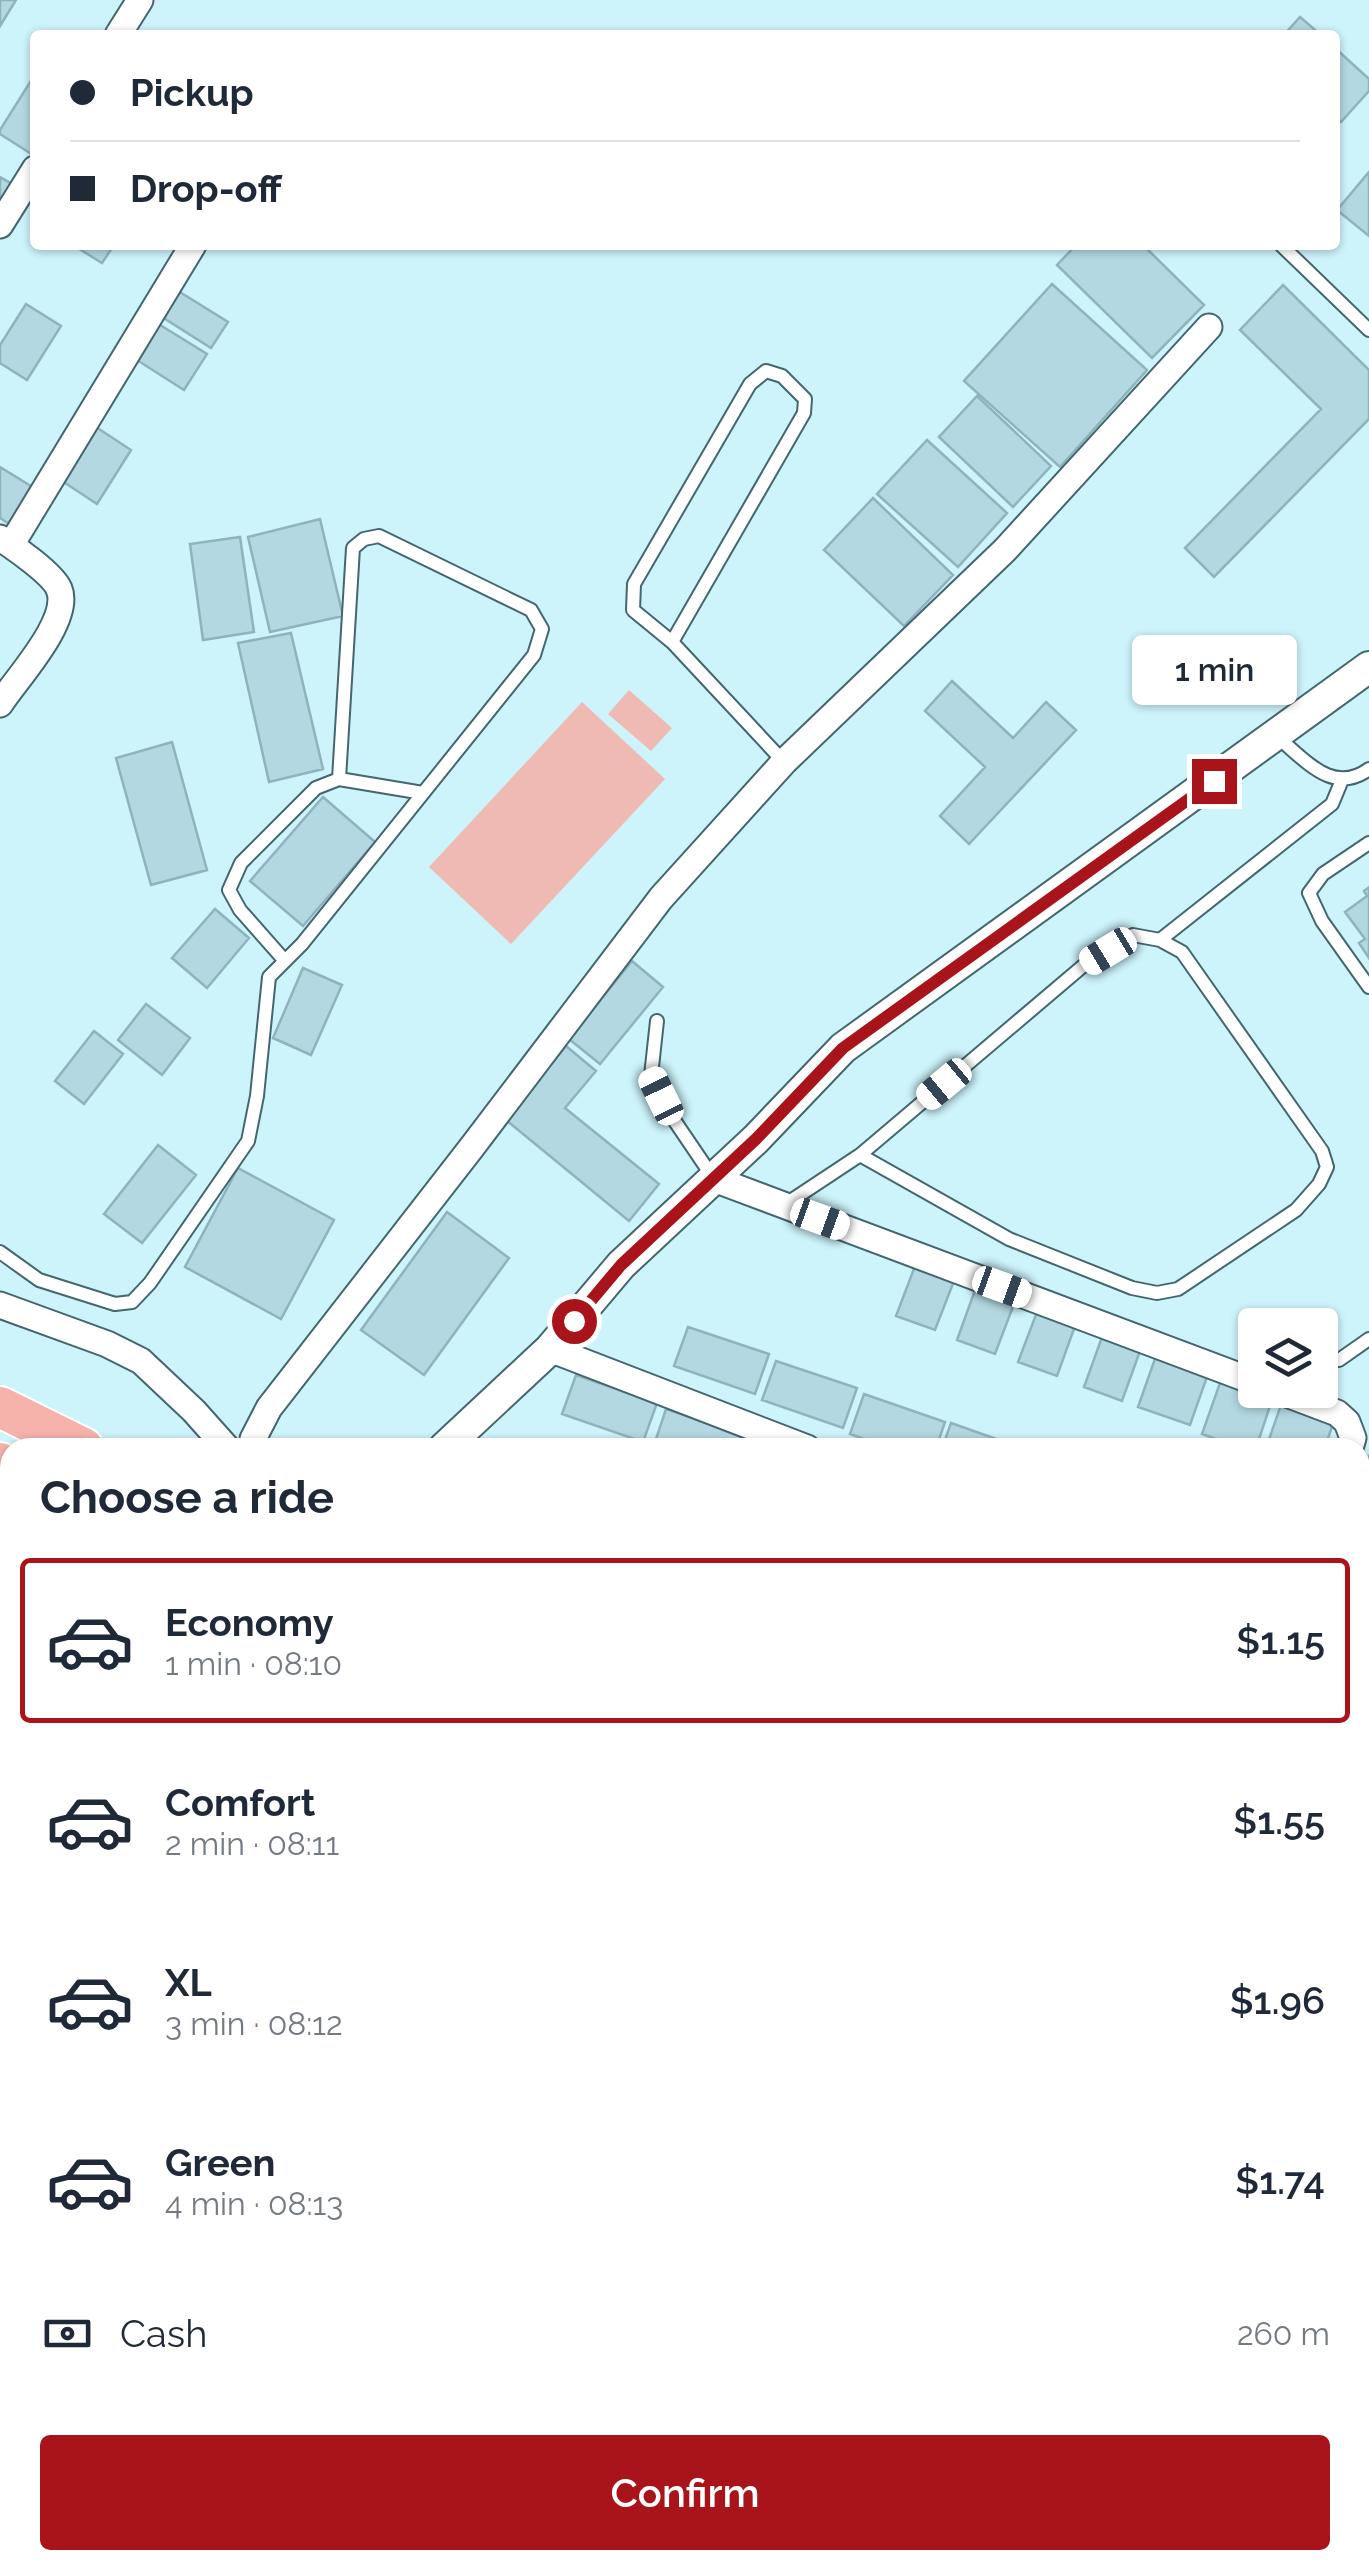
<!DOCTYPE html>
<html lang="en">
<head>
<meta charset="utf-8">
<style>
  :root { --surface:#fff; --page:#f2f2f3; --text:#1f2937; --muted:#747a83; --line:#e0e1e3; --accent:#a81419 }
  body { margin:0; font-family:Raleway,sans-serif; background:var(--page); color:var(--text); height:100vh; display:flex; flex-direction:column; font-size:38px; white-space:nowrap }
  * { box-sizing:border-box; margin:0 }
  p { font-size:32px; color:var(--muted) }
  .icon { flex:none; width:55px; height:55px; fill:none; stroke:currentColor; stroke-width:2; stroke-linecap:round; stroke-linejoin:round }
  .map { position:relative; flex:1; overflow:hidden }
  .panel { position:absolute; left:0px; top:1438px; width:1370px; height:1132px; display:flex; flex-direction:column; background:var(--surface); border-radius:30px 30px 0 0; box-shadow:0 2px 8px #0004 }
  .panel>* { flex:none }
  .top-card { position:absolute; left:30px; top:30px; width:1310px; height:220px; border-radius:10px; box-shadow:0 2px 8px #0004; display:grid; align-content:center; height:220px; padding:0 40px; background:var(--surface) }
  .tools { position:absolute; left:1238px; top:1308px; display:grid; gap:20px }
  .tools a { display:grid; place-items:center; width:100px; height:100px; border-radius:10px; background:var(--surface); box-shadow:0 2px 8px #0004; font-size:50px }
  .end { position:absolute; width:45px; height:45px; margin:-22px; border:12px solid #a81419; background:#fff; box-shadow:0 0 0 5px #fff }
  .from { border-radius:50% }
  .bubble { position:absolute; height:70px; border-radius:10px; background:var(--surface); box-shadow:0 2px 8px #0004; font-size:32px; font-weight:600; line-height:70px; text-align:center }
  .car { position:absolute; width:30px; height:60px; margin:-30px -15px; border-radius:12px; box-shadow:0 0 8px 2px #0007; background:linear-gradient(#fff 24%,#345 0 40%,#fff 0 76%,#345 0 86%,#fff 0) }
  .top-card b { display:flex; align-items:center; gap:35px; height:95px; font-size:38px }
  .top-card b+b { border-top:2px solid var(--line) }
  .top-card i { width:25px; height:25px; background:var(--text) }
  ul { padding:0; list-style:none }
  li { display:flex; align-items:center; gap:30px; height:165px; margin:0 20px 15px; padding:0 20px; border:5px solid transparent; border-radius:10px }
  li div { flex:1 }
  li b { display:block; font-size:38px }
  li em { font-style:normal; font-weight:600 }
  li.current { border-color:var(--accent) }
  li>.icon { width:90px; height:90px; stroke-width:1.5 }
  h2 { padding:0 40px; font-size:45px; line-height:120px }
  .pay { display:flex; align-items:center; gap:25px; height:110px; padding:0 40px; font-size:38px }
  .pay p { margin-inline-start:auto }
  .cta { display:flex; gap:20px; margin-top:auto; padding:20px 40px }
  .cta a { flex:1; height:115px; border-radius:10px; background:var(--accent); color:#fff; font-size:40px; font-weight:600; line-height:115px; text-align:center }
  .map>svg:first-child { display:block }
</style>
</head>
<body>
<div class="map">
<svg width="1369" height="2569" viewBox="0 0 1369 2569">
  <rect width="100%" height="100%" fill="#cdf3fb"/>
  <path fill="#efbab4" d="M 629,690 L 672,728 L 651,751 L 608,714 Z
    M 582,702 L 665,779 L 511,944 L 429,867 Z"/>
  <path fill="#b3d8e1" stroke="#8fb3bc" stroke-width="2.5" d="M 0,0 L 16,0 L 0,26 Z
    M 1300,17 L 1321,35 L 1284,35 Z
    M 1335,48 L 1369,79 L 1369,91 L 1341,122 L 1335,117 Z
    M 32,79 L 35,80 L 33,155 L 0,134 L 0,130 Z
    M 1369,172 L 1369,236 L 1337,210 Z
    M 0,177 L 14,185 L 0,207 Z
    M 73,245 L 114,245 L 102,263 Z
    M 1076,245 L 1143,245 L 1204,305 L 1152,358 L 1057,265 Z
    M 1052,284 L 1147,370 L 1060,467 L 964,381 Z
    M 1283,285 L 1369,370 L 1369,419 L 1214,577 L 1185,548 L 1321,409 L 1240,330 Z
    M 175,289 L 228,322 L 211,348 L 159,315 Z
    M 26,304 L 61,326 L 27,380 L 0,363 L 0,345 Z
    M 152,320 L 207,354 L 184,390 L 129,355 Z
    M 977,396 L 1051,466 L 1013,507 L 939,437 Z
    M 96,427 L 131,450 L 97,504 L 62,481 Z
    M 927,440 L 1007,513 L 958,567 L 877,494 Z
    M 0,467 L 34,488 L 11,525 L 0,518 Z
    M 873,498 L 953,575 L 904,626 L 824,550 Z
    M 320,519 L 343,616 L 270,632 L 248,537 Z
    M 240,537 L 254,632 L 203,640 L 190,544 Z
    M 291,633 L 323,769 L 269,782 L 238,643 Z
    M 952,681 L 1013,738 L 1046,702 L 1076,730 L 969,844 L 940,816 L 985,767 L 925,711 Z
    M 172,742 L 207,870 L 151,885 L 116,758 Z
    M 323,797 L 375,842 L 303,926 L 250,881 Z
    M 1369,887 L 1369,958 L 1359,943 L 1365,939 L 1345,912 L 1367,896 L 1364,891 Z
    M 215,909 L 249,938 L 207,988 L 172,958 Z
    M 632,961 L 663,987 L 600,1064 L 569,1039 Z
    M 303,968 L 342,985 L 311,1055 L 273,1038 Z
    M 146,1004 L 190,1038 L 162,1075 L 118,1040 Z
    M 94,1031 L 123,1054 L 84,1104 L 55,1081 Z
    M 566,1046 L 596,1071 L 565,1108 L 659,1184 L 629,1221 L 506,1120 Z
    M 158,1145 L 196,1175 L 142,1243 L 104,1214 Z
    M 238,1168 L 334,1220 L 281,1319 L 185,1267 Z
    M 447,1212 L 509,1258 L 424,1375 L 361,1330 Z
    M 915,1266 L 954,1281 L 935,1330 L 896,1316 Z
    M 975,1290 L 1014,1304 L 995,1354 L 957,1340 Z
    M 1037,1312 L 1075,1326 L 1057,1376 L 1018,1362 Z
    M 688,1327 L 769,1354 L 755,1394 L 674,1366 Z
    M 1102,1337 L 1140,1351 L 1122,1401 L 1084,1387 Z
    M 1157,1353 L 1209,1371 L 1190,1425 L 1138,1407 Z
    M 776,1361 L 857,1388 L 843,1428 L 762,1400 Z
    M 576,1375 L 657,1403 L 643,1442 L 562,1414 Z
    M 1221,1380 L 1273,1397 L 1256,1448 L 1241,1448 L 1202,1434 Z
    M 864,1394 L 945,1422 L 936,1448 L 890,1448 L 850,1434 Z
    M 1283,1399 L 1335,1417 L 1325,1448 L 1266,1448 Z
    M 666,1409 L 747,1437 L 743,1448 L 653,1448 Z
    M 951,1423 L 1022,1448 L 942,1448 Z
    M 749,1437 L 780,1448 L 746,1448 Z
    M 1369,1455 L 1369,1490 L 1360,1486 L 1360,1477 Z
    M 1360,1497 L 1369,1500 L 1369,1562 L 1360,1559 Z
    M 1360,1590 L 1369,1593 L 1369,1611 L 1362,1632 Z
    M 3,2020 L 10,2025 L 10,2088 L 0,2080 L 0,2024 Z
    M 10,2275 L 10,2313 L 0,2305 L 0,2287 Z
    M 2,2477 L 10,2483 L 10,2539 L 2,2533 L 0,2536 Z
    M 36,2560 L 68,2560 L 61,2569 L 48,2569 Z"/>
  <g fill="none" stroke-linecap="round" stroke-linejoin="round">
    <g stroke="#44666e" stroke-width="16">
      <path id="service" d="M 1281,245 L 1369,330
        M 672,642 L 804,413 L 805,399 L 782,376 L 766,371 L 750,384 L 634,584 L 633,610 L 672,642 L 784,762
        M 1276,736 C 1305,759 1332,796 1369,769
        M 339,779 L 423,793
        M 1369,843 L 1323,874 L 1309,893 L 1322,921 L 1369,987
        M 1160,940 L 1332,804 L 1342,780
        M 657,1021 L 651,1076 L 672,1117 L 714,1179
        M 786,1204 L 860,1155 L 1083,966 L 1133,935 L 1160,940 L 1182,952 L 1322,1151 L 1327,1167 L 1319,1184 L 1296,1210 L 1178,1289 L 1157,1293 L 1132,1288 L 1009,1239 L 860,1155
        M 0,1252 L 39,1280 L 115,1304 L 132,1302 L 150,1283 L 248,1141 L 257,1096 L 269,977 L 302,944 L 534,655 L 542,629 L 531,610 L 379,536 L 364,539 L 353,548 L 339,779 L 316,788 L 241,863 L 229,890 L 240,910 L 285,961
        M 1339,1360 L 1369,1339
        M 1360,1943 L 1369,1946"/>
    </g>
    <g stroke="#44666e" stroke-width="29">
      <path id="minor" d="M 118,35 L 140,0
        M 0,225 L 35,169
        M 0,538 C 14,547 53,574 59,589 C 72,620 16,679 0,704
        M 11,545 L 193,245
        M 714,1179 L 1255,1382
        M 0,1305 L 107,1344 L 141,1361 L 194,1411 L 227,1448
        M 550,1349 L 807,1448
        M 1276,1390 L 1337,1413 L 1347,1422 L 1353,1438 L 1350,1448
        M 252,1448 L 253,1439 L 269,1408 L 472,1147 L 661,898 L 784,762 L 1005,550 L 1209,327
        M 0,1578 L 10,1583
        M 0,1913 L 10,1895
        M 0,2346 L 10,2356
        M 207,2560 L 220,2569
        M 241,2569 L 253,2567 L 263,2560"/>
    </g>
    <g stroke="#44666e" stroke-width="34">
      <path id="tertiary" d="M 444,1448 L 550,1349 L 621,1265 L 756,1139 L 843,1048 L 1369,667"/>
    </g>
    <g stroke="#fff" stroke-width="44">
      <path id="trunk" d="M 0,1407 L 83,1448
        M 0,1463 L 10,1468
        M 1360,2030 L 1369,2034
        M 1360,2151 L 1369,2156
        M 1360,2214 L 1369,2219
        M 1360,2302 L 1369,2310"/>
    </g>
    <use href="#service" stroke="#fff" stroke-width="12"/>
    <use href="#minor" stroke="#fff" stroke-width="25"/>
    <use href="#tertiary" stroke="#fff" stroke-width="30"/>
    <use href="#trunk" stroke="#f6b3ac" stroke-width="40"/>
  </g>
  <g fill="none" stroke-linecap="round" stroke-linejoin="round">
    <path stroke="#a81419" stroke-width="12" d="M 574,1321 L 621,1265 L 756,1139 L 843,1048 L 1214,781"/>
  </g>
</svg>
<div class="tools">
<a><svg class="icon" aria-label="layers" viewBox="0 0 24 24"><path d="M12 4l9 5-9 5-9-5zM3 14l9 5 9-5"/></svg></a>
</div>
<i class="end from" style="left:574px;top:1321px"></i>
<i class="end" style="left:1214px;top:781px"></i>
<div class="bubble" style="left:1132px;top:635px;width:165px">1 min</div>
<i class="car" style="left:1108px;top:951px;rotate:239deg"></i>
<i class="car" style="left:944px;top:1084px;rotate:230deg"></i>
<i class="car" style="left:661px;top:1096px;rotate:334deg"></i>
<i class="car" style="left:820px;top:1219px;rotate:110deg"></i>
<i class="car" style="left:1002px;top:1287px;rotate:110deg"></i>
<div class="top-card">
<b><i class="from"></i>Pickup</b>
<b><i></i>Drop-off</b>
</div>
<section class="panel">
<h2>Choose a ride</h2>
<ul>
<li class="current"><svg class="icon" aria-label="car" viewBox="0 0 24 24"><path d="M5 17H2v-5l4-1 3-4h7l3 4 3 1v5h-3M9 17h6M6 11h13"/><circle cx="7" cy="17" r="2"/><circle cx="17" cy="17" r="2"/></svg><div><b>Economy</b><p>1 min · 08:10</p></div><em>$1.15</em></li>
<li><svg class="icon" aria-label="car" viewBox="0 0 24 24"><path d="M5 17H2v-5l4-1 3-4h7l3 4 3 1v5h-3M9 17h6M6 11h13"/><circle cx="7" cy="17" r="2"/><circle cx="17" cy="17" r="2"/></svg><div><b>Comfort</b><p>2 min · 08:11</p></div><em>$1.55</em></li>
<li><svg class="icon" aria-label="car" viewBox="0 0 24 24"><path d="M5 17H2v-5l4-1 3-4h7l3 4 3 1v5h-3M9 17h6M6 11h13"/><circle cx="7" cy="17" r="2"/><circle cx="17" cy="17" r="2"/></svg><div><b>XL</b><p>3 min · 08:12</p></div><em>$1.96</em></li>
<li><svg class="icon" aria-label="car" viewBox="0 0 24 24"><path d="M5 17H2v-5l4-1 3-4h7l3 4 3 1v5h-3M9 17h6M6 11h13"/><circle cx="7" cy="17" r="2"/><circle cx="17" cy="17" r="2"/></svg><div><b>Green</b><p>4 min · 08:13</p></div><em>$1.74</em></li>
</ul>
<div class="pay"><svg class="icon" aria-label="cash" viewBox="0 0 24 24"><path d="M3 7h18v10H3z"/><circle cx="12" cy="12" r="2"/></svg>Cash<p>260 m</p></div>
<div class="cta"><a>Confirm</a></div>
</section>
</div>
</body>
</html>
